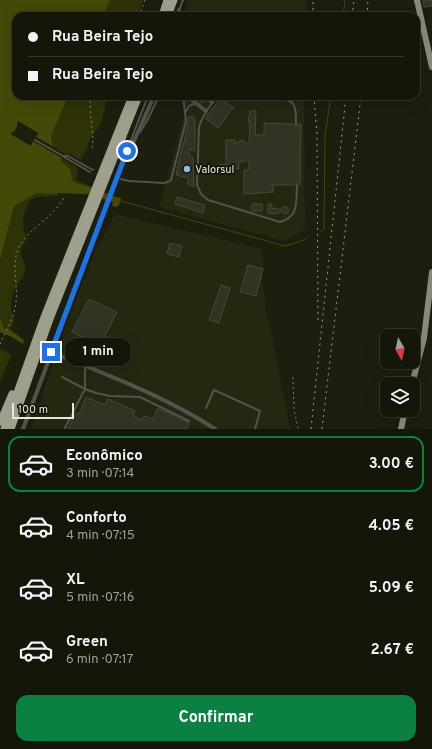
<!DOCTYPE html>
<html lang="pt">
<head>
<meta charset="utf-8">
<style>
  :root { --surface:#15160a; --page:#222318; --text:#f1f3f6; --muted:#9d9f9c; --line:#34352b; --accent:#0b8043 }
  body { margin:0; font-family:Overpass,sans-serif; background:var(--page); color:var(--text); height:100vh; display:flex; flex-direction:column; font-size:15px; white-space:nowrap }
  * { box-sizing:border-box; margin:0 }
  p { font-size:13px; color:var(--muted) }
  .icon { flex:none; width:22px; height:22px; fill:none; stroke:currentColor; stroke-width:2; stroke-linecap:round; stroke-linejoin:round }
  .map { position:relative; height:429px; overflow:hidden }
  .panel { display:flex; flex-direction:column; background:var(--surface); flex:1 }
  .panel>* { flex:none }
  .banner { position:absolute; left:12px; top:12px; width:408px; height:88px; border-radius:12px; box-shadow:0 4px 16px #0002,0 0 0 1px var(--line); display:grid; align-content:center; height:88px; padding:0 16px; background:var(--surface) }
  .needle { width:26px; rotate:171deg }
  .buttons { position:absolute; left:380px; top:329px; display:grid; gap:8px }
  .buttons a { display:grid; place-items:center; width:40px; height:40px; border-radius:8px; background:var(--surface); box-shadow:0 4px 16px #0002,0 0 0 1px var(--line); font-size:20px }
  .scale { position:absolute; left:12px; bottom:10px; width:62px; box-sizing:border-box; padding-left:4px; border:2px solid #e6e8dd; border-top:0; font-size:11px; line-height:14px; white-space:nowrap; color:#e6e8dd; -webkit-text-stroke:3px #131506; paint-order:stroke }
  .end { position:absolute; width:18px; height:18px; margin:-9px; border:5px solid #1a73e8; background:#fff; box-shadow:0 0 0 2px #fff }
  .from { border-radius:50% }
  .bubble { position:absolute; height:28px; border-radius:12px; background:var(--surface); box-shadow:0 4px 16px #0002,0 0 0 1px var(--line); font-size:13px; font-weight:700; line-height:28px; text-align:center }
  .banner b { display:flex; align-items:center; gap:14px; height:38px; font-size:15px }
  .banner b+b { border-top:1px solid var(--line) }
  .banner i { width:10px; height:10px; background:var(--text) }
  ul { padding:7px 0 0; list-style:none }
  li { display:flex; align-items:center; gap:12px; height:56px; margin:0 8px 6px; padding:0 8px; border:2px solid transparent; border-radius:12px }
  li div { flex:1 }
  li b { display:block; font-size:15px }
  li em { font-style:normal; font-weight:700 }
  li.on { border-color:var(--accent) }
  li>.icon { width:36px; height:36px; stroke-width:1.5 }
  .action { display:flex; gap:8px; margin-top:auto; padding:8px 16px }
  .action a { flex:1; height:46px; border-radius:12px; background:var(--accent); color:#fff; font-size:16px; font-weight:700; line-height:46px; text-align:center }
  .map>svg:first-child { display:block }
</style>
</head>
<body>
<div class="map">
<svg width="432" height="429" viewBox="0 0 432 429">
  <rect width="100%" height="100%" fill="#1c1e0e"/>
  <path fill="#252711" d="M 188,0 L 307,0 L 307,16 L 183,16 Z
    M 186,96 L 304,96 L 305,230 L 284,241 L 159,207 L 183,119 L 185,98 Z
    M 115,214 L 262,249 L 264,269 L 262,275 L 267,315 L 272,335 L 290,429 L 31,429 L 66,325 L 95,252 Z"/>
  <path fill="#2f3206" d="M 84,0 L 143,0 L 137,16 L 77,16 Z
    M 40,96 L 107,96 L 108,99 L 105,104 L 105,109 L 100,125 L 90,139 L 88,146 L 81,160 L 70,154 L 65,154 L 36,137 L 38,133 L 27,126 Z
    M 33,141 L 78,168 L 76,180 L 115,197 L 121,198 L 120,203 L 117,207 L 112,206 L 113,202 L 88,194 L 59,193 L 59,195 C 51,199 36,193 30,201 C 26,207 23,217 23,224 C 23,230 26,234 26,239 C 25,244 21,246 21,250 C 20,258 27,263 25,271 C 23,279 16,285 13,292 C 12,296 12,301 11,304 C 10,317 19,316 10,330 L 24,340 L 23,344 L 12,337 L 0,332 L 0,189 L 27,143 L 31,145 Z
    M 0,347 L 2,350 L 10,354 L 11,356 L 0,383 Z"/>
  <path fill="#454907" d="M 0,0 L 110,0 L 103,16 L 16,16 L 16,96 L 68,96 L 51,136 L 53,147 L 36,137 L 38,133 L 18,122 C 18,126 15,132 11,134 L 30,145 L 33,141 L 62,158 L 61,162 L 70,169 L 72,181 C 78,184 84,185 91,187 C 101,190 110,197 121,198 L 120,203 L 117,207 L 112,206 L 113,202 L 88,194 L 59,193 L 48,194 L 37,193 L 14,206 L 0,259 Z
    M 0,318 L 4,329 L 10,330 L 24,340 L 23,344 L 12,337 L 0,332 Z"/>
  <path fill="#1c1e0e" d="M 18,121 L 38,133 L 36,137 L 55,148 L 52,149 L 34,139 L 34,137 L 35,134 L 20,125 L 15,134 L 30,143 L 32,140 L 34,139 L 64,157 L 64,159 L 33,141 L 31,146 L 11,134 L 12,132 L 14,132 L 18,125 L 17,124 Z"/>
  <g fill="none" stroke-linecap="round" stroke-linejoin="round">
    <path stroke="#454907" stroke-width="1" d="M 343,16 L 345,0
      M 121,201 L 285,246 L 304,240 L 307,237
      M 321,231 L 324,229 L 325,135 L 331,96"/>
  </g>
  <path fill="#323423" stroke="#474937" d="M 423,0 L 432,0 L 432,6 L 424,7 Z
    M 194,96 L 201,96 L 204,102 L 202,103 Z
    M 221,98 L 233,108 L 218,128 L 205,118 Z
    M 250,111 L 256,111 L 255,135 L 264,135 L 264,123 L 293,124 L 296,126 L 298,126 L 298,124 L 301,124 L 300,185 L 297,183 L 294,185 L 273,185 L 273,192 L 244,194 L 244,170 L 249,170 L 249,159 L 244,162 L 239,161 L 239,169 L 220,168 L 220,164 L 226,165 L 226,140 L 235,140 L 235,144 L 243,140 L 249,145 L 250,122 L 248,122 Z
    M 189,116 L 194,117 L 195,121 L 195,151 L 189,149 L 189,156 L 193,157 L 194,187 L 188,184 L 188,178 L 176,175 L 183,143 L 184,143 Z
    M 177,197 L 205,205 L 203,213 L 175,204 Z
    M 252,204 L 262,204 L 262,211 L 252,211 Z
    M 268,204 L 272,204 L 272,209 L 277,208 L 280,210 L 283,207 L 287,207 L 289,212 L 285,214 L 281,211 L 277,214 L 268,213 Z
    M 170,243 L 182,246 L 179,257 L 167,254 Z
    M 248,265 L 263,269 L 256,296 L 240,292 Z
    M 221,285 L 230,288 L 219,323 L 209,320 Z
    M 89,299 L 117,312 L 100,346 L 72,332 Z
    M 86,397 L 105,405 L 108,399 L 135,411 L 133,416 L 142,420 L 144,416 L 153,419 L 158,408 L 189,423 L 187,429 L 68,429 L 76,413 L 79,414 Z"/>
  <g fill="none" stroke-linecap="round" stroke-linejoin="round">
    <path stroke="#7e8073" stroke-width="1" stroke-dasharray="2 3" stroke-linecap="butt" d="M 139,16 L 145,0
      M 91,96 C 88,115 95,132 92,151
      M 0,344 C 6,331 15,316 16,301 C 18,283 11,264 19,247 C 25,236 33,230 42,222 C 51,215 58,207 64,198
      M 293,377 L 294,409 L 298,429"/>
    <path stroke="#52534b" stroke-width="2" d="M 179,10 L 183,0
      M 217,96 C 210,106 202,115 199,127 L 197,185 L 201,194 L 208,200 L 280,222 C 299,217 296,202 297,185
      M 274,96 C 295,101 296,102 296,124
      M 186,111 L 189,106 L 196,103
      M 140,132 L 147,121 L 159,96
      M 35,140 L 63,156 L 68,156 L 93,170
      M 129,145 L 148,96
      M 64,157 L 90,172
      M 121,179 L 129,181 L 164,183 L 168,182 L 171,180 L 186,121 L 183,96
      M 62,377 L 85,389 L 96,393 L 110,396 L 140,397 L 189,421
      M 206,408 L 214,390 L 260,411 L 255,429
      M 65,428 L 85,389 L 85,367"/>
    <path stroke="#52534b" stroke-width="4" d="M 178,16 L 179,10
      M 187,96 L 206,111
      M 204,96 L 212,102
      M 51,352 C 107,375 165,396 215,429
      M 23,429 L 127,151 L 134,141 L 154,96"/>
    <path stroke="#888a7a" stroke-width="6" d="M 417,0 L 432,67
      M 412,384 L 424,338 L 432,272
      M 401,429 L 405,410"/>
    <path stroke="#9ea08d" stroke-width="7" d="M 162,16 L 167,0
      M 168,16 L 174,0
      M 0,422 L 12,394
      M 4,429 L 44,317 L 132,96
      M 11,429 L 50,319 L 139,96"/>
    <path stroke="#97998c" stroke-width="1" stroke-dasharray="2 4" stroke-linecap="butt" d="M 313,16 L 313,0
      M 352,16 L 354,0
      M 367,16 L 368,0
      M 314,96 L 317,135 L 318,321
      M 311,429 L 346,96
      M 322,429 L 361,96"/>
  </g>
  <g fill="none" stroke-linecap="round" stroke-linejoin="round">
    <path stroke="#1a73e8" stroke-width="5" d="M 51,352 L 127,151"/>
  </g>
  <circle fill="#93b7fd" stroke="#131506" stroke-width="1.5" cx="187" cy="169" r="4"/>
  <g text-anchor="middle" stroke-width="3.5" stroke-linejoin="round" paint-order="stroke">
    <g font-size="11" fill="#e6e8dd" stroke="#131506" text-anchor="start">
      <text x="195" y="173">Valorsul</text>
    </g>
  </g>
</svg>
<div class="buttons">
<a><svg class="needle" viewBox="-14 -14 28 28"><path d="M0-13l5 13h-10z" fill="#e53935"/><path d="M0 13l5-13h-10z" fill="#9d9f9c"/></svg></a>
<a><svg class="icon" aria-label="layers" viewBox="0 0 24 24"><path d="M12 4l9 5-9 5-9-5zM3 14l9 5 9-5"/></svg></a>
</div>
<div class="scale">100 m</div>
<i class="end from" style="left:127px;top:151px"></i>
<i class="end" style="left:51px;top:352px"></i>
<div class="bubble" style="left:65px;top:338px;width:66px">1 min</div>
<div class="banner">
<b><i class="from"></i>Rua Beira Tejo</b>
<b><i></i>Rua Beira Tejo</b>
</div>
</div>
<section class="panel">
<ul>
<li class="on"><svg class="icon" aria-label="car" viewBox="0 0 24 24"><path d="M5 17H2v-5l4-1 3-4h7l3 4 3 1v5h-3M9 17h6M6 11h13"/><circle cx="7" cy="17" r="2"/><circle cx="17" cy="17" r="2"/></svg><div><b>Econômico</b><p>3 min · 07:14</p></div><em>3.00 €</em></li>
<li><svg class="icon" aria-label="car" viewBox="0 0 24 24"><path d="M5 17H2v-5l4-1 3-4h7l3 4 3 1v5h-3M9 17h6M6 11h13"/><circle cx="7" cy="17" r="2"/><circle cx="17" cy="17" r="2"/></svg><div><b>Conforto</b><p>4 min · 07:15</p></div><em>4.05 €</em></li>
<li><svg class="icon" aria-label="car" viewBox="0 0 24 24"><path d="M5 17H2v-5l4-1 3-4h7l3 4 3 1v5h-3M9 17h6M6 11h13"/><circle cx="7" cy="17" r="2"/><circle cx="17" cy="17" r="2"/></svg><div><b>XL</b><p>5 min · 07:16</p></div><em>5.09 €</em></li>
<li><svg class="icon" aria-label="car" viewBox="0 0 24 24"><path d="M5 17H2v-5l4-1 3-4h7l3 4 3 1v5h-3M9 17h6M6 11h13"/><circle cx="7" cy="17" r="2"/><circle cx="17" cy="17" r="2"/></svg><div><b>Green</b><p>6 min · 07:17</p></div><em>2.67 €</em></li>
</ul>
<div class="action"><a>Confirmar</a></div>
</section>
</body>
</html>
